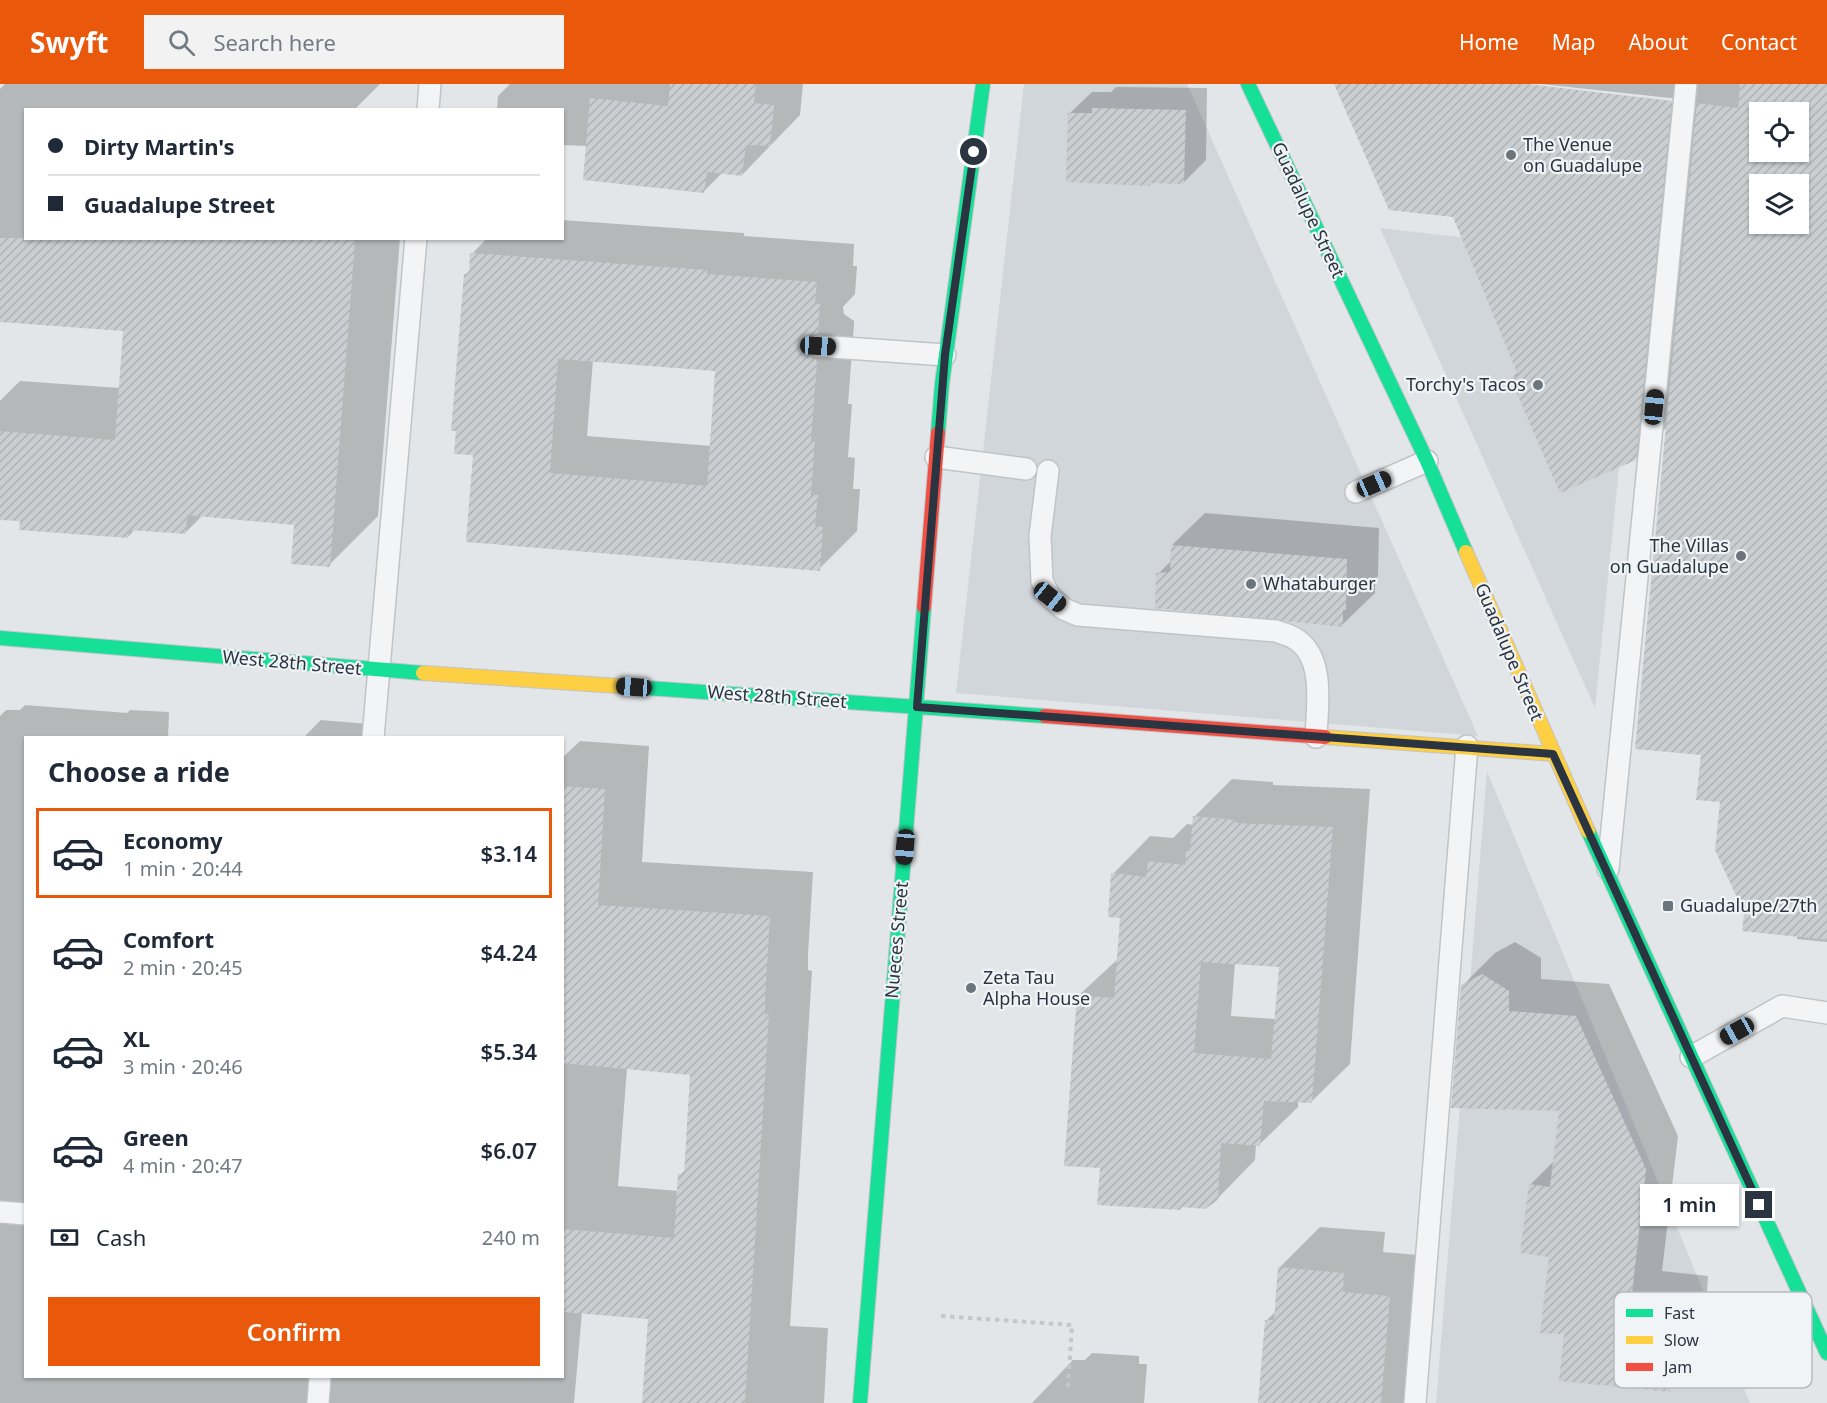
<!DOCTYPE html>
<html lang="en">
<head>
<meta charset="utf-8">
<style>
  :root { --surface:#fff; --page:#f2f2f3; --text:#1f2937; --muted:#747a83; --line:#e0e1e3; --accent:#ea580c }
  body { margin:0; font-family:"Noto Sans",sans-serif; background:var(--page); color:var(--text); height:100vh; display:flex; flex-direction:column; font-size:22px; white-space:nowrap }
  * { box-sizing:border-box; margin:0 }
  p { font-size:20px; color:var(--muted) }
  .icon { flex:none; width:33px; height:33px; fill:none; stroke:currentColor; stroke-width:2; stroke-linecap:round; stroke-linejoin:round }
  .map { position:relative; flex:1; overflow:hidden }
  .drawer { position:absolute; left:24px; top:652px; width:540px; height:642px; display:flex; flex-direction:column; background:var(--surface); border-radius:0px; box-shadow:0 2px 4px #0004 }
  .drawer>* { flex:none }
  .top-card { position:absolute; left:24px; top:24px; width:540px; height:132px; border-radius:0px; box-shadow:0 2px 4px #0004; display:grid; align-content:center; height:132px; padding:0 24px; background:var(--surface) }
  .tools { position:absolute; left:1749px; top:18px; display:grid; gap:12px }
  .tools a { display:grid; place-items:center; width:60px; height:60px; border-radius:0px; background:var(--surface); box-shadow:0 2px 4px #0004; font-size:30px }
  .end { position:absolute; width:27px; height:27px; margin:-14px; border:8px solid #2a3541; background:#fff; box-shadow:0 0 0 3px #fff }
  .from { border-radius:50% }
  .bubble { position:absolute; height:42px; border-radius:0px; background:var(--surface); box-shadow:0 2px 4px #0004; font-size:20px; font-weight:600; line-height:42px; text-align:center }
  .car { position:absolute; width:18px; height:36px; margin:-18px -9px; border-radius:8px; box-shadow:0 0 4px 2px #0007; background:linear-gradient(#222 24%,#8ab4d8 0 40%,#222 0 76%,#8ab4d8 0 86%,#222 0) }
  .top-card b { display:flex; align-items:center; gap:21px; height:57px; font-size:22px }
  .top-card b+b { border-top:2px solid var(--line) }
  .top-card i { width:15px; height:15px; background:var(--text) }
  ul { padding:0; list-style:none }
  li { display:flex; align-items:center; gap:18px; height:90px; margin:0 12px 9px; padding:0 12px; border:3px solid transparent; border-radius:0px }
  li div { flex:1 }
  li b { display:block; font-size:22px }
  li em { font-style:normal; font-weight:600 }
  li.selected { border-color:var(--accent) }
  li>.icon { width:54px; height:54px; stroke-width:1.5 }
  h2 { padding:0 24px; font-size:27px; line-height:72px }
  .pay { display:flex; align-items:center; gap:15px; height:66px; padding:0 24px; font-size:22px }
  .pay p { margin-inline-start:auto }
  .action { display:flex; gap:12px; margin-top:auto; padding:12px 24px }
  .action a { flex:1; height:69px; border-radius:0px; background:var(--accent); color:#fff; font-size:24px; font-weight:600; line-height:69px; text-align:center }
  header { display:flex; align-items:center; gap:36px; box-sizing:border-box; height:84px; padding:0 30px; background:var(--accent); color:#fff }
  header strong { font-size:28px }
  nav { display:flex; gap:33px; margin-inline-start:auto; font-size:21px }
  .search { width:420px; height:54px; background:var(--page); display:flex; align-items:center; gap:15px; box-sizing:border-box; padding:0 21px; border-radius:0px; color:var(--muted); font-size:22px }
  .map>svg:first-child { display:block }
</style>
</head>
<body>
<header>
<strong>Swyft</strong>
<div class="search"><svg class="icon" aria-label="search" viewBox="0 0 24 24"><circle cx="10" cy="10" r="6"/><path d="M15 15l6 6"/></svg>Search here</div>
<nav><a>Home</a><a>Map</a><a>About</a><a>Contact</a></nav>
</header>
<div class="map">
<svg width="1827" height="1319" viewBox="0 0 1827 1319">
  <defs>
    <pattern id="building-hatch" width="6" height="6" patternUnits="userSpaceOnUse" patternTransform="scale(1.5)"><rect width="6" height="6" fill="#cbced0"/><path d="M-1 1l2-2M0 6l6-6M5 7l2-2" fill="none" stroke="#aeb2b4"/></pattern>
  </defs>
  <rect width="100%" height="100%" fill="#e3e6e8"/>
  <path fill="#d1d6db" d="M 1024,0 L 1187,0 L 1478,652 L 956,609 Z
    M 1380,144 L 1640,174 L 1595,624 Z
    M 1487,687 L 1750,1319 L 1436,1319 Z"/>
  <path fill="#0003" fill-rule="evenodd" d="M 5,0 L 380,0 L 354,26 L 26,26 L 26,154 L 400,154 L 378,432 L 329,481 L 295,440 L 203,431 L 185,449 L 135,445 L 128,453 L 0,434 L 0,317 L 20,297 L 120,304 L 124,246 L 0,237 L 0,5 Z
    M 510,0 L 803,0 L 800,31 L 742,91 L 722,89 L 704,107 L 587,62 L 562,61 L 562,26 L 497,26 L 498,12 Z
    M 1335,0 L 1513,0 L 1679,18 L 1679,15 L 1541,0 L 1827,0 L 1827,858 L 1797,855 L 1797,851 L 1745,829 L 1722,717 L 1702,670 L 1668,342 L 1635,375 L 1512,294 L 1518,288 L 1454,132 ZM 1760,28 L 1798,28 L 1798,68 L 1760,68 ZM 1760,100 L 1798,100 L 1798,140 L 1760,140 Z
    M 1116,3 L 1207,4 L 1206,76 L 1184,98 L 1152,97 L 1149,101 L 1069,30 L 1092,8 L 1111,8 Z
    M 562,136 L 744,149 L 744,152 L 854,160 L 853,182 L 857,182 L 855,210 L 843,223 L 844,230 L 854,237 L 854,241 L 848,320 L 852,320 L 848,373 L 855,374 L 853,405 L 860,405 L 857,447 L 819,485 L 474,370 L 465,191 L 471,185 L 472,170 L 487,154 L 562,154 ZM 593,276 L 716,286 L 711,362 L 587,352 Z
    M 1205,429 L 1379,444 L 1378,492 L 1375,495 L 1375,509 L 1342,541 L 1158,490 L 1172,476 L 1172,461 Z
    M 25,621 L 127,629 L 130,626 L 169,628 L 168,654 L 26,654 L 26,1293 L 562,1293 L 562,674 L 580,657 L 649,662 L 642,778 L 813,788 L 808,871 L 808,886 L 812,887 L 790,1242 L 828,1244 L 824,1319 L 643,1319 L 649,1233 L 582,1228 L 574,1319 L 0,1319 L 0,632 L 6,626 L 20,626 ZM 627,984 L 692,989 L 686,1085 L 680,1091 L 679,1107 L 618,1102 Z
    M 321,636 L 380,641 L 379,654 L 303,654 Z
    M 1232,695 L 1273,698 L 1273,701 L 1370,705 L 1350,980 L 1312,1017 L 1298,1017 L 1298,1023 L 1260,1060 L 1256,1060 L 1255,1076 L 1217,1115 L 1183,1122 L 1180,1125 L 1102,1083 L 1078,912 L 1119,874 L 1122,833 L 1113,790 L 1150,752 L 1173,754 L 1187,740 L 1194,741 L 1194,733 ZM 1235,878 L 1281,881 L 1276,935 L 1231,932 Z
    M 1515,858 L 1541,874 L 1541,895 L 1609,900 L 1678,1052 L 1662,1187 L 1708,1192 L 1703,1274 L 1670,1306 L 1565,1249 L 1551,1171 L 1530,1101 L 1554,1077 L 1560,1026 L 1462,902 L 1495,869 Z
    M 1320,1143 L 1385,1148 L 1383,1168 L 1430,1172 L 1417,1319 L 1259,1319 L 1267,1236 L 1276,1227 L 1279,1184 Z
    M 1092,1269 L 1139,1272 L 1139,1280 L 1147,1280 L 1144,1319 L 1032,1319 L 1073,1276 L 1085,1276 Z"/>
  <path fill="url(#building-hatch)" fill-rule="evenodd" d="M 670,0 L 756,0 L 754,19 L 774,21 L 770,62 L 746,61 L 742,92 L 707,88 L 704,109 L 583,96 L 590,14 L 668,22 Z
    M 1334,0 L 1527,0 L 1672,17 L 1636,376 L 1560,409 L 1510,294 L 1518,291 L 1453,133 L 1389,126 Z
    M 1740,0 L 1827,0 L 1827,856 L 1742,847 L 1744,829 L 1715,766 L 1720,718 L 1696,716 L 1701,671 L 1635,665 L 1697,19 L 1738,24 ZM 1760,28 L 1798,28 L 1798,68 L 1760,68 ZM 1760,100 L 1798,100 L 1798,140 L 1760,140 Z
    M 1092,24 L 1186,26 L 1184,100 L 1150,99 L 1150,102 L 1066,98 L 1068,29 L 1092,29 Z
    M 0,154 L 322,154 L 355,157 L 330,483 L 291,480 L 294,441 L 187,431 L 186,450 L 129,446 L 128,454 L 19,446 L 20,437 L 0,436 L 0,347 L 115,356 L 123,247 L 0,238 Z
    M 470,169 L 707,186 L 707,190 L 817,198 L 815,220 L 820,220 L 818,249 L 808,254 L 805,262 L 807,268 L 816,275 L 817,279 L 811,357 L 815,357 L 811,411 L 818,411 L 815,442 L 823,443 L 820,487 L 466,458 L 473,371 L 454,370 L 456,347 L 451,347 L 464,190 L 469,190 ZM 558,275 L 715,287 L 707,402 L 550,389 Z
    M 1171,461 L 1347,475 L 1346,526 L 1343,526 L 1343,543 L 1155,524 L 1156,489 L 1170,488 Z
    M 562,702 L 605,705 L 598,821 L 770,832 L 765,916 L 765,930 L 769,930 L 745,1319 L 642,1319 L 648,1235 L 562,1228 L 562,1145 L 674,1154 L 678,1090 L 684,1090 L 690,991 L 562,979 Z
    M 1193,732 L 1236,736 L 1236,739 L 1333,743 L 1312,1019 L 1264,1017 L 1260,1062 L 1221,1059 L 1218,1116 L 1205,1125 L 1181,1123 L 1181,1126 L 1097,1121 L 1100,1084 L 1064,1082 L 1077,911 L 1114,914 L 1120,834 L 1108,833 L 1111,789 L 1146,793 L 1148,777 L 1185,781 L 1186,767 L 1190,767 ZM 1201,878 L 1279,883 L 1271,975 L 1194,969 Z
    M 1482,890 L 1509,907 L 1509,927 L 1576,932 L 1646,1085 L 1631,1219 L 1676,1223 L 1671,1308 L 1559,1297 L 1564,1250 L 1540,1249 L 1549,1173 L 1520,1169 L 1529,1100 L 1550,1103 L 1559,1027 L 1451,1024 L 1461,901 Z
    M 1278,1183 L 1344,1189 L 1343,1208 L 1390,1212 L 1381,1319 L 1258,1319 L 1265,1236 L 1274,1236 Z"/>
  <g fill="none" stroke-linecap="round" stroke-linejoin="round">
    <g stroke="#c1c4c6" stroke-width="24">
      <path id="lane" d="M 428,26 L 430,0
        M 818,262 L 945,271
        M 936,373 L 1026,385
        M 1048,387 L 1040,452 L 1042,497 L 1050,513 L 1064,525 L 1078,531 L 1276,547 C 1281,549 1289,551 1294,554 C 1326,572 1317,623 1316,653
        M 1356,408 L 1427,377
        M 373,654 L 416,154
        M 1608,785 L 1686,0
        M 1691,973 L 1782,922 L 1827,929
        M 0,1128 L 26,1130
        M 318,1319 L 320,1293
        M 1415,1319 L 1467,662"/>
    </g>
    <g stroke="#c1c4c6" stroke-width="16">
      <path id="fast" d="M 1248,0 L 1427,377 L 1466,468
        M 938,349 L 942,300 L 983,0
        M 0,554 L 423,589
        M 619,602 L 1045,632
        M 1588,747 L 1827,1269
        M 860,1319 L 924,523"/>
    </g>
    <g stroke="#c1c4c6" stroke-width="16">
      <path id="slow" d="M 1466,468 L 1588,747
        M 423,589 L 619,602
        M 1325,653 L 1553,670"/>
    </g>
    <g stroke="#c1c4c6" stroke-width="16">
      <path id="jam" d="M 924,523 L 938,349
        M 1045,632 L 1325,653"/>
    </g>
    <path stroke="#c4c7ca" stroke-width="4" stroke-dasharray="4.5 4.5" stroke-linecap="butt" d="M 941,1232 L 1072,1241 L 1068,1304"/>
    <use href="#lane" stroke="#f2f4f5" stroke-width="21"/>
    <use href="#fast" stroke="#16e098" stroke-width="14"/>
    <use href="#slow" stroke="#ffcf43" stroke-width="14"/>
    <use href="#jam" stroke="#f24e42" stroke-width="14"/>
  </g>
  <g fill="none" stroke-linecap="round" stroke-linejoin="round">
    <path stroke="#2a3541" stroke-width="8" d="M 974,68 L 945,271 L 917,623 L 1553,670 L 1759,1121"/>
  </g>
  <g fill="#6b737b" stroke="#f1f4f7" stroke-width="2">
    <circle cx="1511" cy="71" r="6"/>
    <circle cx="1538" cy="301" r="6"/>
    <circle cx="1741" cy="472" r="6"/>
    <circle cx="1251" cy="500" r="6"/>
    <rect x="1662" y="816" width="12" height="12" rx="3"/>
    <circle cx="971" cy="904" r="6"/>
  </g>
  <g text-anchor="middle" stroke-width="4.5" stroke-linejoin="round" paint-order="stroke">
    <g font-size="18" fill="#2a3541" stroke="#f1f4f7" text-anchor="start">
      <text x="1523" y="67">The Venue<tspan x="1523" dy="21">on Guadalupe</tspan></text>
      <text x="1526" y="307" text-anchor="end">Torchy's Tacos</text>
      <text x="1729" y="468" text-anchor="end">The Villas<tspan x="1729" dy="21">on Guadalupe</tspan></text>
      <text x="1263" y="506">Whataburger</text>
      <text x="1680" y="828">Guadalupe/27th</text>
      <text x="983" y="900">Zeta Tau<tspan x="983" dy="21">Alpha House</tspan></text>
    </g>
    <g font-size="18" fill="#2a3541" stroke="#f1f4f7">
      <text transform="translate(1308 126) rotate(65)" y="6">Guadalupe Street</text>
      <text transform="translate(1509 568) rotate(67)" y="6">Guadalupe Street</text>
      <text transform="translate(292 579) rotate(5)" y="6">West 28th Street</text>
      <text transform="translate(777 613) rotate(4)" y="6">West 28th Street</text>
      <text transform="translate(897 856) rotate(-85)" y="6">Nueces Street</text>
    </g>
  </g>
  <rect x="1614" y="1208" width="198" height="96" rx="9" fill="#f1f4f7" stroke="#b5bbc0" stroke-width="1.5"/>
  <rect x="1626" y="1225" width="27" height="8" fill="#16e098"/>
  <rect x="1626" y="1252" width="27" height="8" fill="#ffcf43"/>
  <rect x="1626" y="1279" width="27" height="8" fill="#f24e42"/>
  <g font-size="16" fill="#2a3541">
    <text x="1664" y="1235">Fast</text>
    <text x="1664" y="1262">Slow</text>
    <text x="1664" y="1289">Jam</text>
  </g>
</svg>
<div class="tools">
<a><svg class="icon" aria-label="locate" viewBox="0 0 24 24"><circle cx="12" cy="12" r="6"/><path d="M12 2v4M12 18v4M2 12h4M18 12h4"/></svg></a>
<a><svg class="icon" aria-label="layers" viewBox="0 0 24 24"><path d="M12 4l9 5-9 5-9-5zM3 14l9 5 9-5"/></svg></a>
</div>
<i class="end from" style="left:974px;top:68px"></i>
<i class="end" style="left:1759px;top:1121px"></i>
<div class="bubble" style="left:1640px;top:1100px;width:99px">1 min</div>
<i class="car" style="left:818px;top:262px;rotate:93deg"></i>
<i class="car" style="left:1654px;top:323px;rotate:6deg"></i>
<i class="car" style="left:1374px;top:400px;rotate:66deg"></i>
<i class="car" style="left:1050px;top:513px;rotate:129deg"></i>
<i class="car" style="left:634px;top:603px;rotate:274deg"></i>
<i class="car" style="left:905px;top:763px;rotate:185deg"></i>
<i class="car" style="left:1737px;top:947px;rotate:241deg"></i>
<div class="top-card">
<b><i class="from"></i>Dirty Martin's</b>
<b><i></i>Guadalupe Street</b>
</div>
<section class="drawer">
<h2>Choose a ride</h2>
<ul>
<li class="selected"><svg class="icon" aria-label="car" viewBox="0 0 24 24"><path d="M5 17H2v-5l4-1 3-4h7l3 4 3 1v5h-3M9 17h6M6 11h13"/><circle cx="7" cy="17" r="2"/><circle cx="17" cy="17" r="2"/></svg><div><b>Economy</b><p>1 min · 20:44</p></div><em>$3.14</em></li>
<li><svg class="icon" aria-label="car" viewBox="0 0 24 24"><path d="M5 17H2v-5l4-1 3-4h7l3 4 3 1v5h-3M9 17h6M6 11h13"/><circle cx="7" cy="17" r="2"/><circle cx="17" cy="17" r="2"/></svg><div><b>Comfort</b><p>2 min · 20:45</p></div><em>$4.24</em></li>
<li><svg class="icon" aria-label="car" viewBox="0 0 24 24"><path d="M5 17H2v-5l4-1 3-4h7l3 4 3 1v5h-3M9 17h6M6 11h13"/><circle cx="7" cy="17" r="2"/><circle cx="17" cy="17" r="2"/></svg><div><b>XL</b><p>3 min · 20:46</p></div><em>$5.34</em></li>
<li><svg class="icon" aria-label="car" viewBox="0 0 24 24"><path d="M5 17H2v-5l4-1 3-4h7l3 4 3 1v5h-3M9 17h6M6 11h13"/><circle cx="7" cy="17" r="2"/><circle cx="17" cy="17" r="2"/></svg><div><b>Green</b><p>4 min · 20:47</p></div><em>$6.07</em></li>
</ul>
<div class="pay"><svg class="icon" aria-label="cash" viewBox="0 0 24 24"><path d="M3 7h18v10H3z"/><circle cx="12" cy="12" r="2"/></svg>Cash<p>240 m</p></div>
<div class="action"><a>Confirm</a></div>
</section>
</div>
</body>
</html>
